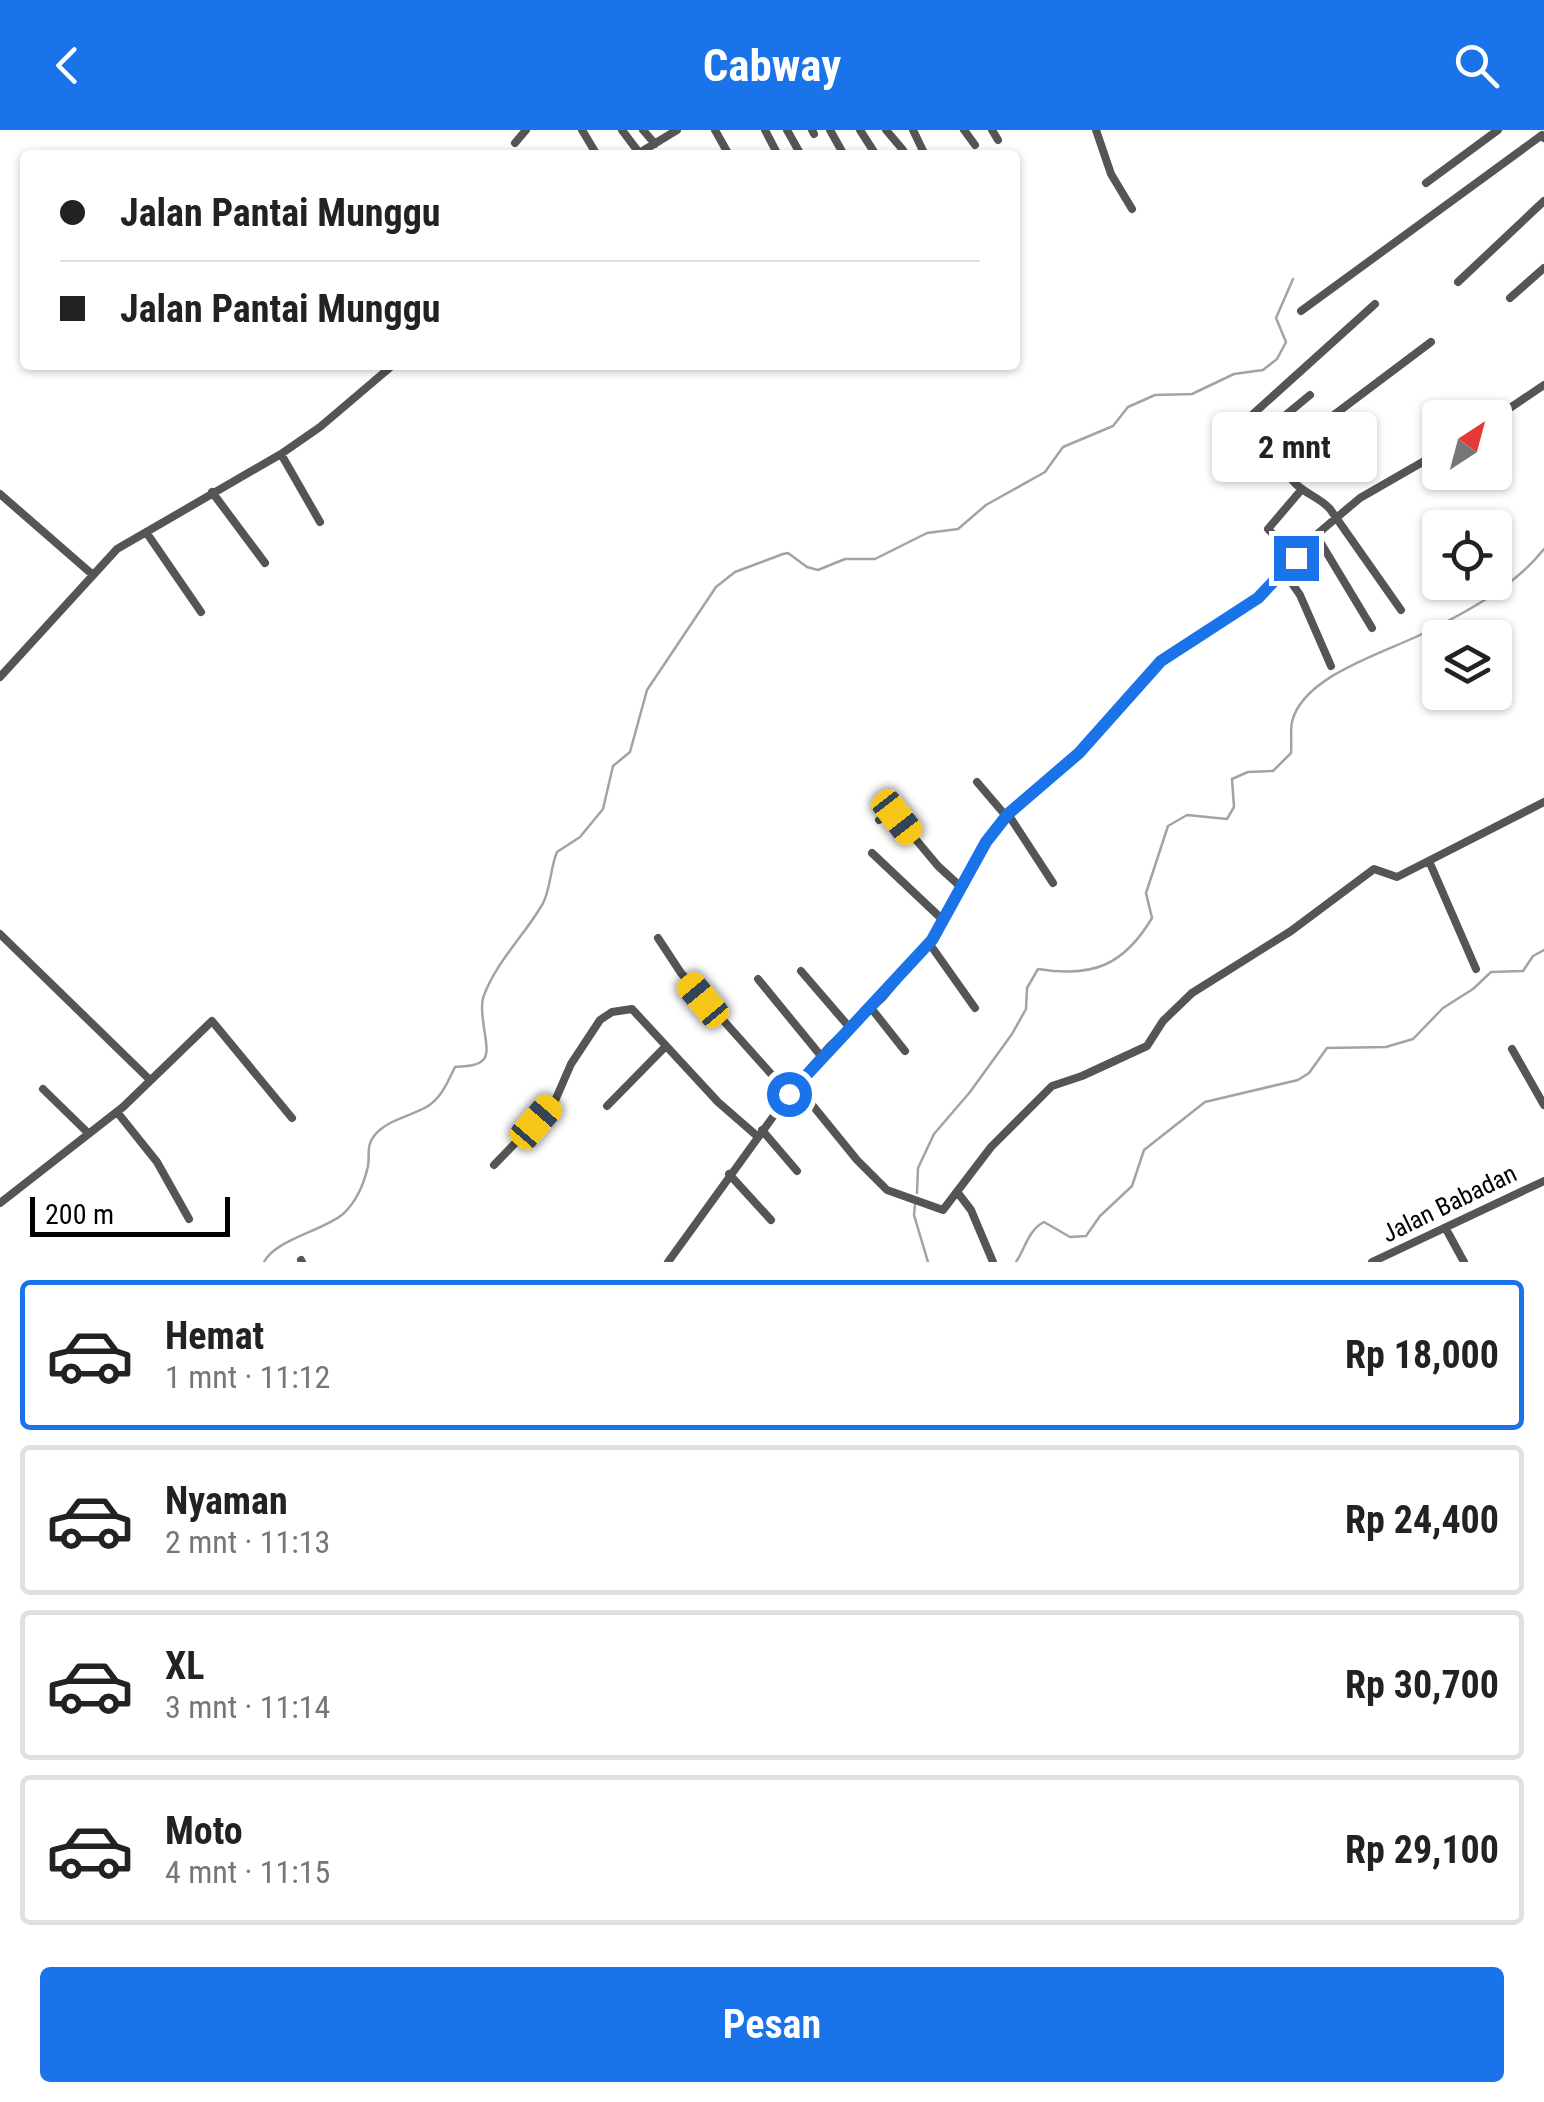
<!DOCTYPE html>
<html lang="id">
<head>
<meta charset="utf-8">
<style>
  :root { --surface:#fff; --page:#f6f6f6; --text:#222; --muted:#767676; --line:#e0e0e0; --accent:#1a73e8 }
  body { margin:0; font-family:"Roboto Condensed",sans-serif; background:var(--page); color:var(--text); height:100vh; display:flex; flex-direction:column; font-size:38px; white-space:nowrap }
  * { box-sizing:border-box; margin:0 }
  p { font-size:32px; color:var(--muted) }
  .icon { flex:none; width:55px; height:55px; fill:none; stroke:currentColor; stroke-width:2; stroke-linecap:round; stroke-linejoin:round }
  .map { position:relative; height:1132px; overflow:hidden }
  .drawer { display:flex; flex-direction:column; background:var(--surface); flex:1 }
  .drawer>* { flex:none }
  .banner { position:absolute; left:20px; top:20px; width:1000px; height:220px; border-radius:10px; box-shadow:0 2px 8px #0004; display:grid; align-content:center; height:220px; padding:0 40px; background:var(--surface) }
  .needle { width:65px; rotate:36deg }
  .controls { position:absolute; left:1422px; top:270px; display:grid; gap:20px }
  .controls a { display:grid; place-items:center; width:90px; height:90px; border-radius:10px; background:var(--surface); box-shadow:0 2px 8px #0004; font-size:50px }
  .scale { position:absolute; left:30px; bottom:25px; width:200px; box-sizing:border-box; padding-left:10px; border:5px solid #000; border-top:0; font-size:28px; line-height:35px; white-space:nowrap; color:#000; -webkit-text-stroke:8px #fff; paint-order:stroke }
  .end { position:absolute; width:45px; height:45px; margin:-22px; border:12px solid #1a73e8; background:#fff; box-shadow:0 0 0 5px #fff }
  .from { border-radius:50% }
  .bubble { position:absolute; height:70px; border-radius:10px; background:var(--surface); box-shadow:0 2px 8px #0004; font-size:32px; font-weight:700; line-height:70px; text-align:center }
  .car { position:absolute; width:30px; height:60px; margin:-30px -15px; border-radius:12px; box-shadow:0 0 8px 2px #0007; background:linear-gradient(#f5c518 24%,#345 0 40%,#f5c518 0 76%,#345 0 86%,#f5c518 0) }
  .banner b { display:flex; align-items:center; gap:35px; height:95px; font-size:38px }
  .banner b+b { border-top:2px solid var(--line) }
  .banner i { width:25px; height:25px; background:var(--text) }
  ul { padding:18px 0 0; list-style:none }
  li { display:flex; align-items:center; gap:30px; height:150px; margin:0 20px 15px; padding:0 20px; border:5px solid var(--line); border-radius:10px }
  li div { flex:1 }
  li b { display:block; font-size:38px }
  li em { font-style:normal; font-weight:700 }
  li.on { border-color:var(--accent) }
  li>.icon { width:90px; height:90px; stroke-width:1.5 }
  .action { display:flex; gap:20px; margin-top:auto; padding:20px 40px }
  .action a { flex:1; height:115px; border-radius:10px; background:var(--accent); color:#fff; font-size:40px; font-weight:700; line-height:115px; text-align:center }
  header { display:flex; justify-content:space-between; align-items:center; height:130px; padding:0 40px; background:var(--accent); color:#fff; font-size:45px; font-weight:700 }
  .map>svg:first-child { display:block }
</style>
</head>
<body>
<header><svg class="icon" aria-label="back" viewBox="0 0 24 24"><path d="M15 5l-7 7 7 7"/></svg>Cabway<svg class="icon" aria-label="search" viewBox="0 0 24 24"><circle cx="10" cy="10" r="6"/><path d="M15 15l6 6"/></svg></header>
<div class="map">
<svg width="1544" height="1132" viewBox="0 0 1544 1132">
  <rect width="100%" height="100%" fill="#fff"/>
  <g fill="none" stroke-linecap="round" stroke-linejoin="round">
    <path stroke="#a3a3a3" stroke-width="2.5" d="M 917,1063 L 918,1038 L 934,1004 L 970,962 L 1012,904 L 1026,879 L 1027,858 L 1038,839 C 1093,848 1124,835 1152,788 L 1146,763 L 1168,696 L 1187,685 L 1227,689 L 1234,677 L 1232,649 L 1248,642 L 1273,641 L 1291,623 C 1292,613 1290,601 1292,592 C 1303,545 1387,522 1424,503 C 1467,482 1515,456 1544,419
      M 915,1074 L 914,1085 L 928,1132
      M 264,1132 C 276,1109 323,1101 343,1084 C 357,1071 364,1054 368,1036 C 370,1025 366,1016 374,1006 C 386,990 412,986 428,976 C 442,967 448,951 455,937 C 465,936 477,937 484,929 C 492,919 478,887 483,868 C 495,833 524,806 542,775 C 551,760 550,738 557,722 L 580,707 L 603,679 L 613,636 L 630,622 L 647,560 L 716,457 L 735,442 L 783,424 L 788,423 L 807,437 L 818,440 L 845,429 L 875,429 L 927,403 L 958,399 L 986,375 L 1045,342 L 1063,317 L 1113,296 L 1128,277 L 1155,265 L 1192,264 L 1234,244 L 1263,240 L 1277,229 L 1286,212 L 1276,188 L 1293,149
      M 1016,1132 C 1025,1119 1028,1100 1044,1092 L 1070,1107 L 1086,1106 L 1100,1086 L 1132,1056 L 1144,1020 L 1205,972 L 1298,950 L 1309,943 L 1327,918 L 1386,917 L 1413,909 L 1443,878 L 1473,859 L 1491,842 L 1523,841 L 1533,826 L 1544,820"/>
    <path stroke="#555" stroke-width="8" d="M 582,0 L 597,25
      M 622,0 L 640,24
      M 643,0 L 655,14
      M 715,0 L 729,25
      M 765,0 L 778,25
      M 787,0 L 801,25
      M 812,0 L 814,4
      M 830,0 L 844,25
      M 860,0 L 876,25
      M 886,0 L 903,20
      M 913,0 L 925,25
      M 964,0 L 975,15
      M 992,0 L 998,10
      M 1096,0 L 1111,44 L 1132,79
      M 515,13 L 526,0
      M 636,25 L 677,0
      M 1426,53 L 1498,0
      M 1458,152 L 1544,71
      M 1510,168 L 1544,138
      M 1375,174 L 1252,285 C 1265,307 1279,338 1297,355 C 1308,365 1320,368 1330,379 L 1401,480
      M 1301,181 L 1542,5 L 1544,8
      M 1495,288 L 1544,255
      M 1264,303 L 1310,265
      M 281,324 L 320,392
      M 1278,327 L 1431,212
      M 212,362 L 265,433
      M 0,364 L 93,445
      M 146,402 L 201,482
      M 1316,405 L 1372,498
      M 1296,428 L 1268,399 L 1302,359
      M 1284,442 L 1300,465 L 1331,536
      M 0,547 L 117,419 L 281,324 L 320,297 L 393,235
      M 977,652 L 1006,686
      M 1008,684 L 1053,753
      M 879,690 L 889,685 L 897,687 L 938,736 L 962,758
      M 872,723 L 944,791
      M 1429,731 L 1476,839
      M 0,804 L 149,949
      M 658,808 L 681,843 L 789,964
      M 929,813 L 975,878
      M 801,841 L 850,898
      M 758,849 L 821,926
      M 871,878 L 905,921
      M 1512,919 L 1544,975
      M 796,955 L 857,1030 L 887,1060 L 943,1080 L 991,1017 L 1052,956 L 1082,946 L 1147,916 L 1163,891 L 1192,863 L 1291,801 L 1374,739 L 1397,747 L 1544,672
      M 43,959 L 87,1002
      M 607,976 L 666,916
      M 117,982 L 157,1032 L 189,1089
      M 762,1000 L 797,1041
      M 494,1035 L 554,973 L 571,934 L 600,890 L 612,882 L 632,879 L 718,972 L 757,1006
      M 729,1044 L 771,1090
      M 958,1063 L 971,1080 L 993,1132
      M 0,1073 L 123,977 L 212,891 L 292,988
      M 1446,1099 L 1464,1132
      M 301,1130 L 302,1132
      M 668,1132 L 796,955 L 829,917 L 883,867 L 931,810 L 987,712 L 1006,686 L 1079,623 L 1161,531 L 1258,468 L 1316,405 L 1360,368 L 1440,322
      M 1372,1132 L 1544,1051"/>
  </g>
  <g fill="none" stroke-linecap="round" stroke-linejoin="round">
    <path stroke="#1a73e8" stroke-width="12" d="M 789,964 L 932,810 L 986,712 L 1008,684 L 1079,623 L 1161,531 L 1258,468 L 1296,428"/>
  </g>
  <g text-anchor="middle" stroke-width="9" stroke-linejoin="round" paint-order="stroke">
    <g font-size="25" fill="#000" stroke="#fff">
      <text transform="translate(1449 1073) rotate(-26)" y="9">Jalan Babadan</text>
    </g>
  </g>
</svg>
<div class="controls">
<a><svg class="needle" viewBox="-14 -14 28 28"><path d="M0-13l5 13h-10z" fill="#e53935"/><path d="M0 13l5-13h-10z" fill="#767676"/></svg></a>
<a><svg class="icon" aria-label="locate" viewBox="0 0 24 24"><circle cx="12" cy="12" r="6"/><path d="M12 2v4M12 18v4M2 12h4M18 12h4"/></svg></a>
<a><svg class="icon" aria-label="layers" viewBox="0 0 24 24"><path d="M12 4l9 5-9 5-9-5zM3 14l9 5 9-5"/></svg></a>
</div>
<div class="scale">200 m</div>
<i class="end from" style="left:789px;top:964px"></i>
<i class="end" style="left:1296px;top:428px"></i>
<div class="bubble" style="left:1212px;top:282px;width:165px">2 mnt</div>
<i class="car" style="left:897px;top:687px;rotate:142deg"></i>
<i class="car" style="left:703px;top:870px;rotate:320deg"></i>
<i class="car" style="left:536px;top:992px;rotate:41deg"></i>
<div class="banner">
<b><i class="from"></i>Jalan Pantai Munggu</b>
<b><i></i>Jalan Pantai Munggu</b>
</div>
</div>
<section class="drawer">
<ul>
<li class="on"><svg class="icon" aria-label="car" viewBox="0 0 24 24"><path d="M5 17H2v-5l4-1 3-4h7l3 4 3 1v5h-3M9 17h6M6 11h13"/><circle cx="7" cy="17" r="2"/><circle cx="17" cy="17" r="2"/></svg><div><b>Hemat</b><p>1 mnt · 11:12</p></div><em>Rp 18,000</em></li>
<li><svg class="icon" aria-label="car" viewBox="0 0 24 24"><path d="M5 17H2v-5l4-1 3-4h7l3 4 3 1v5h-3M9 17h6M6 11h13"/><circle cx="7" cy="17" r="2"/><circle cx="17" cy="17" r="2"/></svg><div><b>Nyaman</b><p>2 mnt · 11:13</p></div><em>Rp 24,400</em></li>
<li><svg class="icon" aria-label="car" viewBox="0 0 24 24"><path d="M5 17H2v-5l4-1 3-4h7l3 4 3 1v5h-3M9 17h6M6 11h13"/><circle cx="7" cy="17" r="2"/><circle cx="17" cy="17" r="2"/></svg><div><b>XL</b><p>3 mnt · 11:14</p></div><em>Rp 30,700</em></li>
<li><svg class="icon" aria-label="car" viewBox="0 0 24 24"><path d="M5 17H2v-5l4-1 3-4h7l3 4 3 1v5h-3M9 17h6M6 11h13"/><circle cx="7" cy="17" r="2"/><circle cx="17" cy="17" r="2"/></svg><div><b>Moto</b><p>4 mnt · 11:15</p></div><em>Rp 29,100</em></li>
</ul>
<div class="action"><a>Pesan</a></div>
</section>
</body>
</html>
